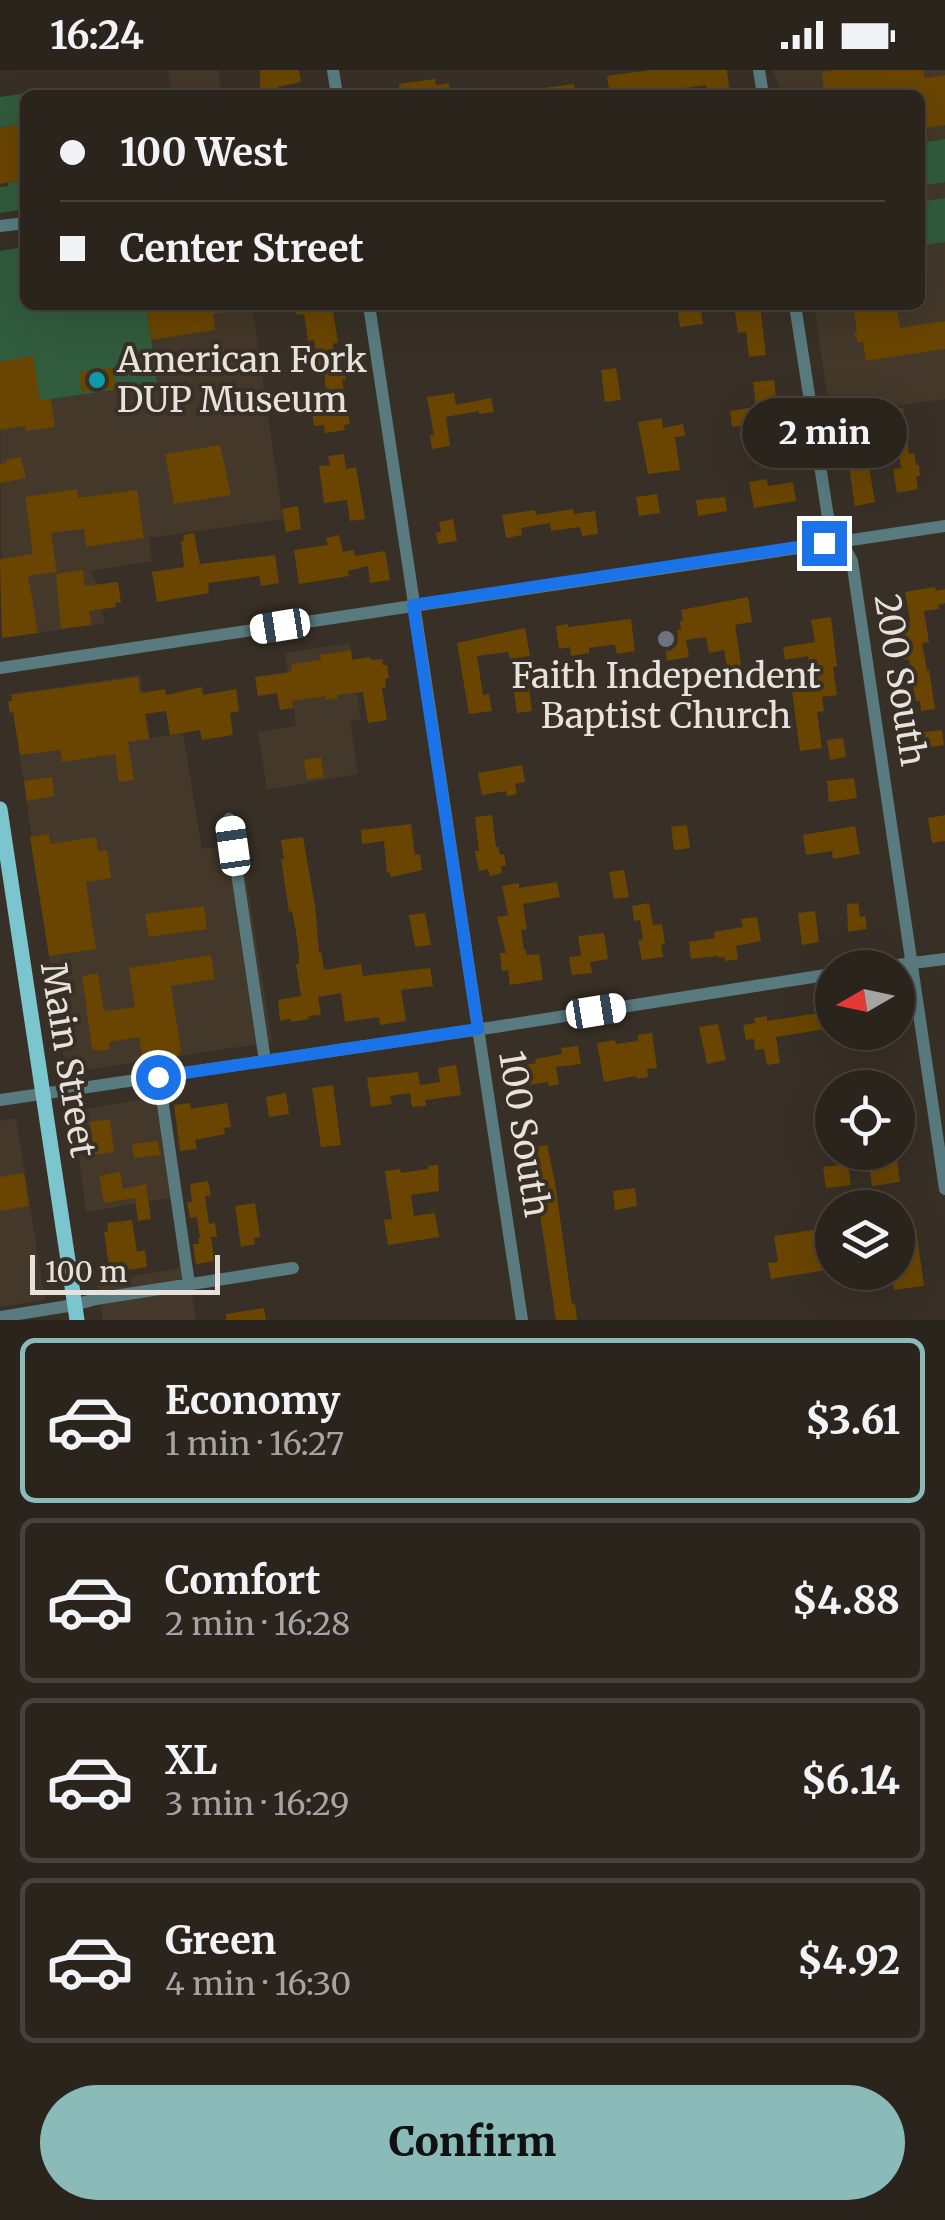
<!DOCTYPE html>
<html lang="en">
<head>
<meta charset="utf-8">
<style>
  :root { --surface:#2a241c; --page:#363029; --text:#f1f3f6; --muted:#a5a4a3; --line:#46413b; --accent:#8bbbb9 }
  body { margin:0; font-family:Merriweather,serif; background:var(--page); color:var(--text); height:100vh; display:flex; flex-direction:column; font-size:38px; white-space:nowrap }
  * { box-sizing:border-box; margin:0 }
  p { font-size:32px; color:var(--muted) }
  .icon { flex:none; width:55px; height:55px; fill:none; stroke:currentColor; stroke-width:2; stroke-linecap:round; stroke-linejoin:round }
  .map { position:relative; height:1250px; overflow:hidden }
  .details { display:flex; flex-direction:column; background:var(--surface); flex:1 }
  .details>* { flex:none }
  .banner { position:absolute; left:20px; top:20px; width:905px; height:220px; border-radius:15px; box-shadow:0 10px 40px #0002,0 0 0 2px var(--line); display:grid; align-content:center; height:220px; padding:0 40px; background:var(--surface) }
  .needle { width:65px; rotate:261deg }
  .controls { position:absolute; left:815px; top:880px; display:grid; gap:20px }
  .controls a { display:grid; place-items:center; width:100px; height:100px; border-radius:50%; background:var(--surface); box-shadow:0 10px 40px #0002,0 0 0 2px var(--line); font-size:50px }
  .scale { position:absolute; left:30px; bottom:25px; width:190px; box-sizing:border-box; padding-left:10px; border:5px solid #e7e2db; border-top:0; font-size:28px; line-height:35px; white-space:nowrap; color:#e7e2db; -webkit-text-stroke:8px #383026; paint-order:stroke }
  .end { position:absolute; width:45px; height:45px; margin:-22px; border:12px solid #1a73e8; background:#fff; box-shadow:0 0 0 5px #fff }
  .from { border-radius:50% }
  .bubble { position:absolute; height:70px; border-radius:35px; background:var(--surface); box-shadow:0 10px 40px #0002,0 0 0 2px var(--line); font-size:32px; font-weight:800; line-height:70px; text-align:center }
  .car { position:absolute; width:30px; height:60px; margin:-30px -15px; border-radius:12px; box-shadow:0 0 8px 2px #0007; background:linear-gradient(#fff 24%,#345 0 40%,#fff 0 76%,#345 0 86%,#fff 0) }
  .banner b { display:flex; align-items:center; gap:35px; height:95px; font-size:38px }
  .banner b+b { border-top:2px solid var(--line) }
  .banner i { width:25px; height:25px; background:var(--text) }
  ul { padding:18px 0 0; list-style:none }
  li { display:flex; align-items:center; gap:30px; height:165px; margin:0 20px 15px; padding:0 20px; border:5px solid var(--line); border-radius:15px }
  li div { flex:1 }
  li b { display:block; font-size:38px }
  li em { font-style:normal; font-weight:800 }
  li.on { border-color:var(--accent) }
  li>.icon { width:90px; height:90px; stroke-width:1.5 }
  .button { display:flex; gap:20px; margin-top:auto; padding:20px 40px }
  .button a { flex:1; height:115px; border-radius:60px; background:var(--accent); color:#111; font-size:40px; font-weight:800; line-height:115px; text-align:center }
  .status { display:flex; justify-content:space-between; align-items:center; height:70px; padding:0 50px; background:var(--surface); direction:ltr }
  .status svg { height:28px; fill:currentColor }
  .map>svg:first-child { display:block }
</style>
</head>
<body>
<div class="status"><b>16:24</b><svg viewBox="0 0 49 12"><path d="M0 12V9h3v3zM5 12V6h3v6zM10 12V3h3v9zM15 12V0h3v12zM26 1h20v11H26zM47 4h2v5h-2z"/></svg></div>
<div class="map">
<svg width="945" height="1250" viewBox="0 0 945 1250">
  <rect width="100%" height="100%" fill="#383026"/>
  <path fill="#433829" d="M 168,0 L 218,0 L 222,25 L 172,25 Z
    M 773,0 L 945,0 L 945,329 L 830,345 L 814,235 L 920,235 L 920,25 L 782,25 Z
    M 146,235 L 252,235 L 283,449 L 149,468 L 152,491 L 90,501 L 95,510 L 105,553 L 2,568 L 0,337 L 157,313 Z
    M 350,573 L 361,649 L 350,651 L 358,704 L 267,720 L 258,662 L 296,656 L 285,583 Z
    M 140,605 L 150,668 L 183,663 L 202,779 L 241,774 L 272,972 L 66,1003 L 11,624 Z
    M 163,1026 L 178,1127 L 86,1142 L 73,1041 Z
    M 16,1048 L 45,1230 L 0,1237 L 0,1051 Z
    M 188,1197 L 196,1250 L 103,1250 L 97,1212 Z"/>
  <path fill="#315b3d" d="M 30,23 L 30,25 L 25,25 L 25,54 L 0,58 L 0,27 Z
    M 945,69 L 945,112 L 920,116 L 920,73 Z
    M 25,110 L 25,139 L 0,143 L 0,117 L 8,116 L 8,113 Z
    M 945,128 L 945,172 L 920,176 L 920,132 Z
    M 25,177 L 25,235 L 146,235 L 157,313 L 0,337 L 0,181 Z"/>
  <path fill="#694501" d="M 260,0 L 299,0 L 301,12 L 278,17 L 279,24 L 260,25 Z
    M 652,0 L 727,0 L 729,18 L 706,21 L 706,15 L 639,25 L 610,25 L 607,6 Z
    M 836,0 L 923,0 L 925,8 L 945,5 L 945,55 L 920,59 L 920,25 L 824,25 L 822,2 Z
    M 435,9 L 436,15 L 449,13 L 450,25 L 400,25 L 399,14 Z
    M 574,14 L 575,25 L 538,25 L 537,19 Z
    M 25,54 L 25,110 L 0,114 L 0,58 Z
    M 146,235 L 233,235 L 234,241 L 213,244 L 215,260 L 151,270 Z
    M 294,235 L 332,235 L 338,272 L 333,274 L 336,299 L 344,298 L 346,309 L 342,310 L 350,354 L 344,355 L 345,360 L 325,363 L 324,355 L 314,356 L 312,343 L 329,340 L 324,303 L 315,304 L 314,295 L 317,294 L 314,270 L 308,271 L 304,244 L 296,245 Z
    M 677,235 L 700,235 L 703,254 L 680,257 Z
    M 734,235 L 760,235 L 766,285 L 749,287 L 746,262 L 738,263 Z
    M 853,235 L 896,235 L 900,258 L 945,251 L 945,279 L 866,291 L 863,272 L 858,273 L 854,262 L 857,262 Z
    M 33,286 L 40,330 L 51,329 L 55,357 L 26,361 L 25,356 L 0,360 L 0,292 Z
    M 113,298 L 115,318 L 82,322 L 79,302 Z
    M 616,298 L 621,330 L 605,332 L 601,300 Z
    M 774,310 L 779,355 L 776,355 L 780,378 L 765,380 L 761,357 L 752,358 L 752,354 L 732,357 L 730,341 L 756,337 L 753,312 Z
    M 454,323 L 456,335 L 491,328 L 494,342 L 479,344 L 479,341 L 446,347 L 450,376 L 432,379 L 430,365 L 434,365 L 427,327 Z
    M 903,338 L 909,384 L 914,383 L 916,395 L 919,395 L 920,406 L 916,407 L 918,419 L 897,423 L 893,399 L 901,398 L 898,376 L 866,380 L 875,432 L 855,436 L 849,397 L 852,397 L 843,353 L 878,347 L 877,342 Z
    M 662,348 L 663,358 L 683,354 L 685,366 L 675,367 L 680,400 L 648,404 L 638,352 Z
    M 220,375 L 231,425 L 174,434 L 165,384 Z
    M 344,384 L 346,399 L 356,397 L 365,449 L 350,451 L 347,430 L 324,433 L 319,396 L 330,395 L 328,386 Z
    M 21,387 L 26,408 L 0,413 L 0,394 L 6,393 L 6,390 Z
    M 767,409 L 768,416 L 793,412 L 796,431 L 754,438 L 749,412 Z
    M 77,419 L 78,428 L 137,420 L 144,468 L 86,477 L 84,459 L 51,463 L 57,502 L 28,506 L 38,563 L 2,568 L 0,489 L 33,484 L 25,427 Z
    M 657,424 L 660,443 L 639,446 L 636,427 Z
    M 725,427 L 727,441 L 698,446 L 696,430 Z
    M 298,436 L 301,459 L 286,462 L 282,439 Z
    M 573,439 L 574,444 L 595,441 L 598,464 L 582,466 L 580,457 L 551,461 L 550,453 L 521,458 L 522,465 L 506,468 L 502,445 L 535,440 L 536,445 Z
    M 453,449 L 457,471 L 438,474 L 436,463 L 441,462 L 439,452 Z
    M 194,463 L 200,494 L 275,485 L 279,513 L 261,516 L 259,506 L 208,513 L 209,523 L 157,532 L 152,502 L 184,497 L 181,471 L 184,471 L 183,465 Z
    M 339,465 L 343,482 L 354,480 L 355,486 L 385,481 L 390,510 L 370,513 L 368,496 L 348,501 L 349,506 L 299,514 L 294,480 L 328,475 L 326,468 Z
    M 83,500 L 85,516 L 118,512 L 121,532 L 115,533 L 116,537 L 89,541 L 91,555 L 61,559 L 56,504 Z
    M 935,517 L 936,521 L 945,519 L 945,533 L 938,535 L 939,539 L 924,541 L 929,572 L 922,573 L 927,601 L 929,600 L 935,639 L 921,641 L 920,631 L 916,631 L 914,622 L 909,589 L 904,590 L 898,553 L 910,551 L 905,522 Z
    M 748,527 L 752,552 L 735,555 L 742,601 L 728,603 L 724,580 L 709,583 L 706,567 L 686,570 L 689,587 L 667,591 L 664,570 L 678,568 L 677,560 L 681,560 L 680,551 L 683,551 L 681,540 Z
    M 831,547 L 837,596 L 833,597 L 837,625 L 822,627 L 824,641 L 817,642 L 822,678 L 800,681 L 791,613 L 812,610 L 808,586 L 785,590 L 783,577 L 815,572 L 811,550 Z
    M 631,549 L 635,581 L 617,584 L 615,575 L 610,575 L 589,578 L 589,583 L 571,586 L 570,577 L 559,579 L 556,556 L 568,554 L 568,557 Z
    M 525,558 L 530,586 L 510,589 L 508,582 L 477,586 L 483,625 L 489,624 L 492,641 L 469,644 L 457,573 Z
    M 351,580 L 352,590 L 370,587 L 371,590 L 382,589 L 383,595 L 387,595 L 389,608 L 385,609 L 386,618 L 382,618 L 387,650 L 368,653 L 363,622 L 337,625 L 338,628 L 326,630 L 326,626 L 292,631 L 293,638 L 280,640 L 277,623 L 258,626 L 255,607 L 291,602 L 292,594 L 321,590 L 320,585 Z
    M 527,606 L 532,641 L 517,643 L 512,609 Z
    M 138,607 L 140,623 L 165,619 L 166,625 L 202,617 L 203,625 L 236,619 L 239,641 L 230,643 L 233,665 L 202,670 L 200,660 L 170,665 L 166,641 L 145,644 L 149,669 L 128,672 L 134,710 L 119,712 L 115,684 L 62,692 L 60,680 L 20,685 L 13,642 L 10,643 L 8,631 L 12,631 L 11,625 Z
    M 942,660 L 944,675 L 920,679 L 917,663 Z
    M 843,668 L 846,687 L 830,690 L 827,670 Z
    M 321,687 L 324,707 L 307,710 L 304,690 Z
    M 522,695 L 525,712 L 515,714 L 517,724 L 507,726 L 506,721 L 482,725 L 478,703 Z
    M 52,707 L 55,726 L 27,731 L 24,711 Z
    M 854,708 L 857,728 L 829,732 L 827,711 Z
    M 492,745 L 496,777 L 498,777 L 500,785 L 504,784 L 506,796 L 501,796 L 502,803 L 490,806 L 488,799 L 479,801 L 475,781 L 479,781 L 475,747 Z
    M 945,745 L 945,771 L 932,773 L 928,748 Z
    M 411,754 L 415,785 L 420,784 L 422,800 L 391,807 L 390,802 L 387,803 L 384,771 L 362,774 L 361,760 Z
    M 687,755 L 690,778 L 674,780 L 671,757 Z
    M 855,756 L 860,784 L 833,789 L 832,781 L 806,785 L 803,765 Z
    M 49,764 L 50,774 L 96,767 L 98,781 L 107,780 L 111,808 L 86,812 L 96,879 L 49,886 L 30,767 Z
    M 303,767 L 315,836 L 319,882 L 321,881 L 324,900 L 361,894 L 363,906 L 430,898 L 433,916 L 401,920 L 406,951 L 380,955 L 379,947 L 345,952 L 341,923 L 318,927 L 321,945 L 308,946 L 309,949 L 291,952 L 291,949 L 280,951 L 278,930 L 301,926 L 296,894 L 299,894 L 299,885 L 296,862 L 292,841 L 289,842 L 281,789 L 284,789 L 281,770 Z
    M 624,800 L 629,827 L 614,829 L 609,802 Z
    M 557,812 L 560,827 L 523,834 L 527,859 L 521,860 L 524,880 L 526,880 L 527,885 L 539,884 L 543,910 L 510,915 L 508,900 L 502,901 L 500,883 L 506,883 L 497,847 L 508,845 L 502,816 L 519,813 L 519,818 Z
    M 649,833 L 653,855 L 662,854 L 665,874 L 661,875 L 663,887 L 642,890 L 638,870 L 643,869 L 640,850 L 634,851 L 632,836 Z
    M 858,833 L 860,847 L 865,846 L 867,859 L 848,862 L 847,834 Z
    M 204,836 L 207,859 L 149,867 L 145,844 Z
    M 815,841 L 819,872 L 802,875 L 798,843 Z
    M 425,843 L 431,875 L 415,877 L 409,845 Z
    M 757,847 L 761,871 L 736,876 L 738,889 L 725,891 L 725,887 L 719,888 L 718,886 L 691,889 L 689,872 L 715,868 L 714,862 L 743,857 L 741,849 Z
    M 604,863 L 608,889 L 590,892 L 592,903 L 572,905 L 569,887 L 581,886 L 578,866 Z
    M 211,885 L 215,909 L 171,916 L 181,980 L 178,986 L 143,991 L 139,967 L 109,972 L 110,979 L 96,981 L 92,978 L 82,906 L 98,903 L 104,941 L 135,937 L 129,898 Z
    M 832,941 L 832,958 L 776,967 L 780,993 L 767,995 L 764,979 L 755,980 L 754,969 L 746,970 L 743,955 L 755,953 L 754,948 L 767,946 L 767,951 Z
    M 718,954 L 726,990 L 707,994 L 699,957 Z
    M 652,963 L 657,998 L 647,999 L 648,1007 L 637,1009 L 636,1006 L 604,1012 L 597,973 L 615,970 L 616,974 L 638,971 L 638,965 Z
    M 578,976 L 581,994 L 556,997 L 559,1014 L 549,1016 L 548,1012 L 527,1015 L 523,996 L 536,993 L 535,989 L 562,984 L 561,978 Z
    M 456,995 L 461,1025 L 425,1030 L 426,1036 L 412,1037 L 410,1023 L 390,1026 L 392,1034 L 371,1037 L 367,1008 L 418,1002 L 420,1015 L 440,1012 L 438,998 Z
    M 333,1015 L 341,1075 L 321,1077 L 312,1018 Z
    M 286,1023 L 289,1044 L 269,1047 L 266,1027 Z
    M 190,1033 L 191,1039 L 227,1033 L 231,1057 L 224,1058 L 225,1064 L 195,1070 L 197,1079 L 180,1081 L 174,1035 Z
    M 110,1049 L 114,1082 L 95,1085 L 90,1052 Z
    M 158,1071 L 160,1085 L 134,1088 L 132,1074 Z
    M 547,1075 L 555,1112 L 572,1234 L 575,1233 L 577,1250 L 556,1250 L 530,1078 Z
    M 897,1091 L 900,1112 L 872,1116 L 869,1095 Z
    M 848,1094 L 851,1115 L 826,1118 L 823,1097 Z
    M 438,1095 L 439,1121 L 411,1125 L 414,1146 L 435,1143 L 439,1167 L 388,1175 L 384,1150 L 392,1149 L 385,1101 L 400,1099 L 401,1103 L 428,1099 L 428,1096 Z
    M 120,1102 L 123,1119 L 146,1114 L 151,1149 L 138,1151 L 135,1128 L 104,1133 L 99,1106 Z
    M 24,1103 L 29,1136 L 0,1141 L 0,1107 Z
    M 208,1111 L 211,1125 L 205,1126 L 209,1154 L 215,1153 L 217,1167 L 211,1167 L 214,1191 L 196,1194 L 193,1174 L 199,1174 L 198,1168 L 200,1168 L 197,1147 L 190,1148 L 187,1132 L 192,1132 L 190,1114 Z
    M 635,1118 L 637,1136 L 615,1140 L 613,1121 Z
    M 255,1133 L 260,1167 L 254,1168 L 255,1174 L 241,1177 L 235,1136 Z
    M 911,1148 L 913,1159 L 916,1158 L 924,1216 L 894,1220 L 892,1202 L 898,1202 L 898,1162 L 900,1161 L 898,1150 Z
    M 132,1150 L 137,1182 L 145,1180 L 147,1197 L 110,1203 L 104,1162 L 108,1162 L 107,1153 Z
    M 832,1157 L 832,1199 L 771,1209 L 768,1193 L 778,1192 L 774,1166 Z
    M 264,1238 L 266,1250 L 226,1250 L 226,1244 Z"/>
  <g fill="none" stroke-linecap="round" stroke-linejoin="round">
    <path stroke="#597b80" stroke-width="12" d="M 333,0 L 337,25
      M 759,0 L 763,25
      M 0,156 L 25,153
      M 369,235 L 522,1250
      M 795,235 L 828,447 L 852,491 L 945,1119
      M 0,598 L 945,456
      M 229,749 L 265,991
      M 874,898 L 945,889
      M 159,1007 L 189,1214
      M 0,1030 L 495,957 L 832,904
      M 0,1247 L 74,1235 L 96,1229 L 293,1198"/>
    <path stroke="#7bc5cf" stroke-width="15" d="M 0,739 L 77,1250"/>
  </g>
  <g fill="none" stroke-linecap="round" stroke-linejoin="round">
    <path stroke="#1a73e8" stroke-width="12" d="M 158,1007 L 478,959 L 413,535 L 824,473"/>
  </g>
  <circle fill="#0f9aa8" stroke="#383026" stroke-width="4" cx="97" cy="310" r="10"/>
  <circle fill="#6b7280" stroke="#383026" stroke-width="4" cx="666" cy="569" r="10"/>
  <g text-anchor="middle" stroke-width="8" stroke-linejoin="round" paint-order="stroke">
    <g font-size="35" fill="#e7e2db" stroke="#383026" text-anchor="start">
      <text x="117" y="302">American Fork<tspan x="117" dy="40">DUP Museum</tspan></text>
      <text x="666" y="618" text-anchor="middle">Faith Independent<tspan x="666" dy="40">Baptist Church</tspan></text>
    </g>
    <g font-size="35" fill="#e7e2db" stroke="#383026">
      <text transform="translate(900 610) rotate(81)" y="12">200 South</text>
      <text transform="translate(68 990) rotate(81)" y="12">Main Street</text>
      <text transform="translate(524 1064) rotate(81)" y="12">100 South</text>
    </g>
  </g>
</svg>
<div class="controls">
<a><svg class="needle" viewBox="-14 -14 28 28"><path d="M0-13l5 13h-10z" fill="#e53935"/><path d="M0 13l5-13h-10z" fill="#a5a4a3"/></svg></a>
<a><svg class="icon" aria-label="locate" viewBox="0 0 24 24"><circle cx="12" cy="12" r="6"/><path d="M12 2v4M12 18v4M2 12h4M18 12h4"/></svg></a>
<a><svg class="icon" aria-label="layers" viewBox="0 0 24 24"><path d="M12 4l9 5-9 5-9-5zM3 14l9 5 9-5"/></svg></a>
</div>
<div class="scale">100 m</div>
<i class="end from" style="left:158px;top:1007px"></i>
<i class="end" style="left:824px;top:473px"></i>
<div class="bubble" style="left:742px;top:328px;width:165px">2 min</div>
<i class="car" style="left:280px;top:556px;rotate:261deg"></i>
<i class="car" style="left:233px;top:776px;rotate:352deg"></i>
<i class="car" style="left:596px;top:941px;rotate:81deg"></i>
<div class="banner">
<b><i class="from"></i>100 West</b>
<b><i></i>Center Street</b>
</div>
</div>
<section class="details">
<ul>
<li class="on"><svg class="icon" aria-label="car" viewBox="0 0 24 24"><path d="M5 17H2v-5l4-1 3-4h7l3 4 3 1v5h-3M9 17h6M6 11h13"/><circle cx="7" cy="17" r="2"/><circle cx="17" cy="17" r="2"/></svg><div><b>Economy</b><p>1 min · 16:27</p></div><em>$3.61</em></li>
<li><svg class="icon" aria-label="car" viewBox="0 0 24 24"><path d="M5 17H2v-5l4-1 3-4h7l3 4 3 1v5h-3M9 17h6M6 11h13"/><circle cx="7" cy="17" r="2"/><circle cx="17" cy="17" r="2"/></svg><div><b>Comfort</b><p>2 min · 16:28</p></div><em>$4.88</em></li>
<li><svg class="icon" aria-label="car" viewBox="0 0 24 24"><path d="M5 17H2v-5l4-1 3-4h7l3 4 3 1v5h-3M9 17h6M6 11h13"/><circle cx="7" cy="17" r="2"/><circle cx="17" cy="17" r="2"/></svg><div><b>XL</b><p>3 min · 16:29</p></div><em>$6.14</em></li>
<li><svg class="icon" aria-label="car" viewBox="0 0 24 24"><path d="M5 17H2v-5l4-1 3-4h7l3 4 3 1v5h-3M9 17h6M6 11h13"/><circle cx="7" cy="17" r="2"/><circle cx="17" cy="17" r="2"/></svg><div><b>Green</b><p>4 min · 16:30</p></div><em>$4.92</em></li>
</ul>
<div class="button"><a>Confirm</a></div>
</section>
</body>
</html>
